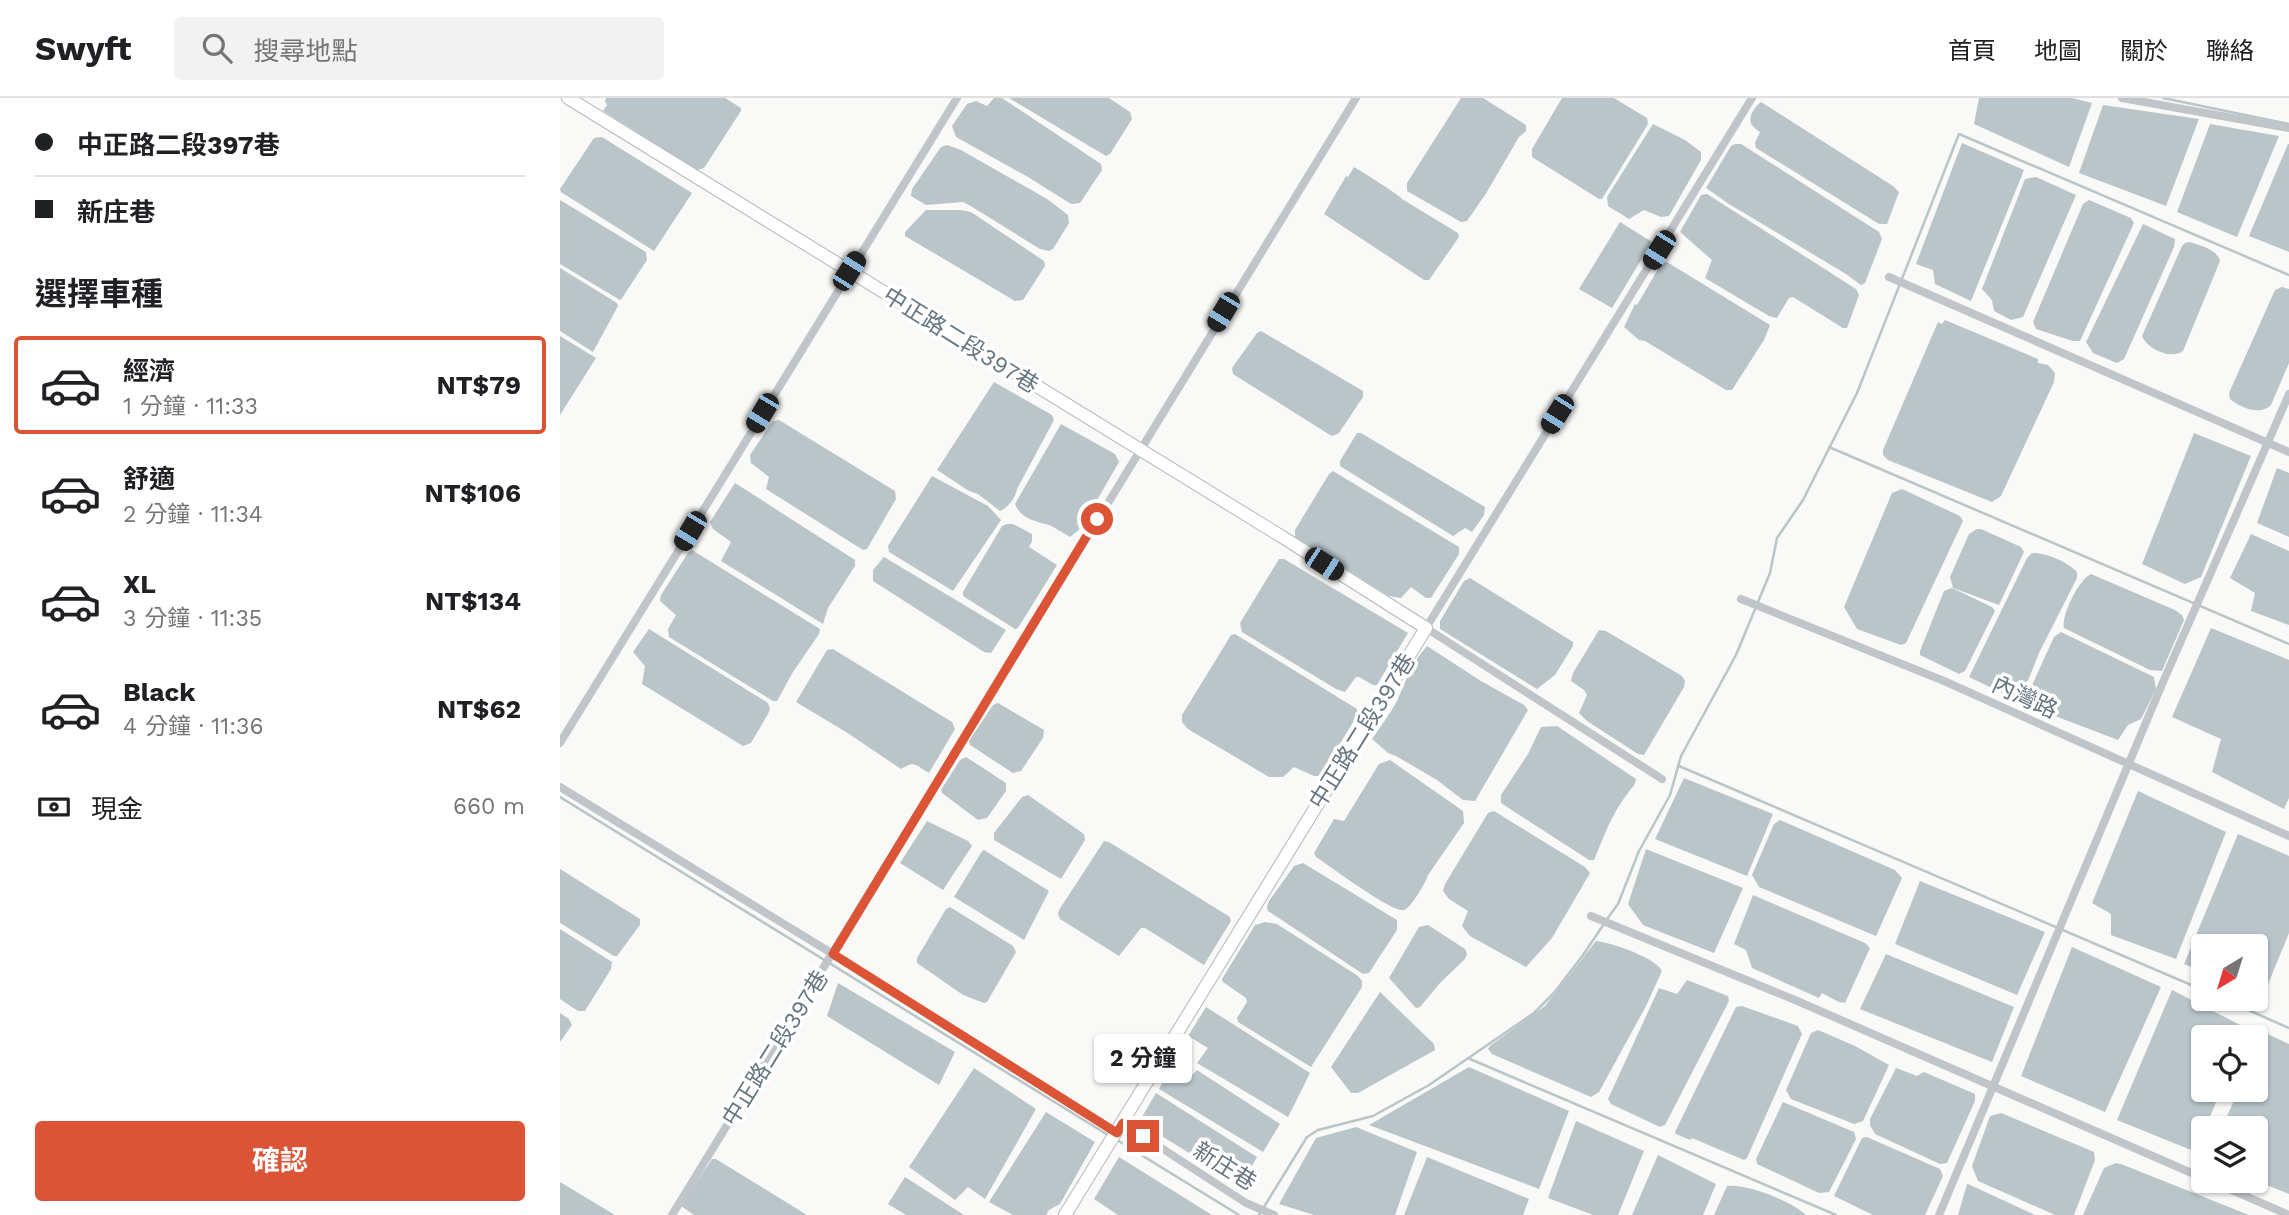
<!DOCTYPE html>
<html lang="zh-TW">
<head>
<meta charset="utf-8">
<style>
  :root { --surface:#fff; --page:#f2f2f2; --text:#202124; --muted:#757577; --line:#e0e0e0; --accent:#db5436 }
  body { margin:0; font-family:"Work Sans","Noto Sans TC",sans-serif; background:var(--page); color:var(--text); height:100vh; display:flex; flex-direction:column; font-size:26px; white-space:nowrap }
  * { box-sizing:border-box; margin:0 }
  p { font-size:23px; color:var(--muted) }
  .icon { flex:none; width:38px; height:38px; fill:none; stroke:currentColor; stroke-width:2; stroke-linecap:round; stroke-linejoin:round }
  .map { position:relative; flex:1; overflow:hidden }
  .side { display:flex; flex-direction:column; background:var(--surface); width:560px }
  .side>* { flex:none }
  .top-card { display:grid; align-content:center; height:154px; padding:0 35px; background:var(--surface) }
  .needle { width:46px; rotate:218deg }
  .tools { position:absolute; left:1631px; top:836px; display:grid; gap:14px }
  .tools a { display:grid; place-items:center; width:77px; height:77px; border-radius:7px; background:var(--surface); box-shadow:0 2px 5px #0004; font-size:35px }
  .end { position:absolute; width:32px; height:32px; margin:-16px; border:9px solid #db5436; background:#fff; box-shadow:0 0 0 4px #fff }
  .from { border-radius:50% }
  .bubble { position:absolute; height:49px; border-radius:7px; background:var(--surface); box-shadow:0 2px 5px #0004; font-size:23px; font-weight:700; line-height:49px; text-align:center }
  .car { position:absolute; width:21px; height:42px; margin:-21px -10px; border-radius:9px; box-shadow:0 0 5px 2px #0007; background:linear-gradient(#222 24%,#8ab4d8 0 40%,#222 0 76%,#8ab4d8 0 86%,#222 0) }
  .top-card b { display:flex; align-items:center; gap:24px; height:66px; font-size:26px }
  .top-card b+b { border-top:2px solid var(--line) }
  .top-card i { width:18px; height:18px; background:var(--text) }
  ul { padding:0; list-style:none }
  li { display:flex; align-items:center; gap:21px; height:98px; margin:0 14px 10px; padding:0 21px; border:4px solid transparent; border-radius:7px }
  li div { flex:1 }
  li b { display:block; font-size:26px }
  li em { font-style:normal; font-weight:700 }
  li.active { border-color:var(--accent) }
  li>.icon { width:63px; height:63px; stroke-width:1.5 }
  h2 { padding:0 35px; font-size:32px; line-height:84px }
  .pay { display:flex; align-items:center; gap:18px; height:77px; padding:0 35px; font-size:26px }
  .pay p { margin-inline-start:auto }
  .action { display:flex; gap:14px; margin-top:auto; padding:14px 35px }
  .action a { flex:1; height:80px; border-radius:7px; background:var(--accent); color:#fff; font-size:28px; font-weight:700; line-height:80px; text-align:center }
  header { display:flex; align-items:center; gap:42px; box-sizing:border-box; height:98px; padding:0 35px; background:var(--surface); border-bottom:2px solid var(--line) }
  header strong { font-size:33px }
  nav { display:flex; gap:38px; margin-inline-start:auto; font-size:24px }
  .search { width:490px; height:63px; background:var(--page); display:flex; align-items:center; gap:18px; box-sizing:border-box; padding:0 24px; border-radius:7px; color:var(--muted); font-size:26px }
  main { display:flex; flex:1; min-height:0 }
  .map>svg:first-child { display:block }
</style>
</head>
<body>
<header>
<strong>Swyft</strong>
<div class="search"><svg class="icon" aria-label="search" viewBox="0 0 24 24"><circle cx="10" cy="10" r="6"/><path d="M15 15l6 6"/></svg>搜尋地點</div>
<nav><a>首頁</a><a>地圖</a><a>關於</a><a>聯絡</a></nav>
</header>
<main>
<section class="side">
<div class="top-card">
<b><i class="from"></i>中正路二段397巷</b>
<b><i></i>新庄巷</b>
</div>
<h2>選擇車種</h2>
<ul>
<li class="active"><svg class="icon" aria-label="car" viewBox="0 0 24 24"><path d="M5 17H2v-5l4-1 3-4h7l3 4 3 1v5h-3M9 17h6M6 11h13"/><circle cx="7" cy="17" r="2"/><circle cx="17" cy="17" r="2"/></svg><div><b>經濟</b><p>1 分鐘 · 11:33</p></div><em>NT$79</em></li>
<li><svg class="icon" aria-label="car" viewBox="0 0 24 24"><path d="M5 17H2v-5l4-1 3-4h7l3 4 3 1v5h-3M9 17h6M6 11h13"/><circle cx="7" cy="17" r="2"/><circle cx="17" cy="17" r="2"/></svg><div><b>舒適</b><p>2 分鐘 · 11:34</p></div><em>NT$106</em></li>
<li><svg class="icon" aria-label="car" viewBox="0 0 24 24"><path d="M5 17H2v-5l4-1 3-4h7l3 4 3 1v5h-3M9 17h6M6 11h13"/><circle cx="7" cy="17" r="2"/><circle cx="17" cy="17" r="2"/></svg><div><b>XL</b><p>3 分鐘 · 11:35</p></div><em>NT$134</em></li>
<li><svg class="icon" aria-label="car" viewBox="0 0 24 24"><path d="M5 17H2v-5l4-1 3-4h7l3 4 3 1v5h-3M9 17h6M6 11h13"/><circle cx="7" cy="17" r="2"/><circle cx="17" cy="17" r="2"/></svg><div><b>Black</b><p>4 分鐘 · 11:36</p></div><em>NT$62</em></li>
</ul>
<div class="pay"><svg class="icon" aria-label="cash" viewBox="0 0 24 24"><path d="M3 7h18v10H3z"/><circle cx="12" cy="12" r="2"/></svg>現金<p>660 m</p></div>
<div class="action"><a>確認</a></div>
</section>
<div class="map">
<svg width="1729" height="1117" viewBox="0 0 1729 1117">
  <rect width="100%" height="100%" fill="#f9f9f7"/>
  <path fill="#b9c5c9" d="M 46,0 L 165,0 L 181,10 L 181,13 L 144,70 L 137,72 L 43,13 L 47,7 L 45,3 Z
    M 434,0 L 442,0 L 541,66 L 542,72 L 520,105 L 511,106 L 468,79 L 396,39 L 392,28 L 407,6 L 416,3 L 427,8 Z
    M 449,0 L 549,0 L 570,14 L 572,21 L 550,56 L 546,58 Z
    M 901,0 L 923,0 L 966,27 L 966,33 L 959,39 L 925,97 L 907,123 L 901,124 L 847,93 L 847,85 Z
    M 1002,0 L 1054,0 L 1087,20 L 1088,26 L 1042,101 L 1039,101 L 972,59 L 972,51 Z
    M 1419,0 L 1512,0 L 1532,5 L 1509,69 L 1414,26 Z
    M 1201,4 L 1333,88 L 1339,94 L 1327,126 L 1319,126 L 1196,50 L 1195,45 L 1200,34 C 1197,32 1194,30 1192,27 C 1187,20 1195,8 1201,4 Z
    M 1543,7 L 1639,21 L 1606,108 L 1519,75 Z
    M 1093,26 L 1125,42 L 1141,54 L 1141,62 L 1109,118 L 1101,119 L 1084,112 L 1069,121 L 1048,108 L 1047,99 Z
    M 1650,26 L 1719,38 L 1677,139 L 1617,114 Z
    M 42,39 L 132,95 L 94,153 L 1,94 L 0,91 L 34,40 Z
    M 1402,45 L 1464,72 L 1411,203 L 1375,186 L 1373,172 L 1356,166 Z
    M 1175,46 L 1181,46 L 1319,134 L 1322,141 L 1305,185 L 1301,187 L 1286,176 L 1169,106 L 1146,90 L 1171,48 Z
    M 1728,46 L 1729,46 L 1729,154 L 1689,138 Z
    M 387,47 L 401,52 L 487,101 L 508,117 L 509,125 L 493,151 L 489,153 L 480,151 L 409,107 L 403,104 L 366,107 L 351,98 L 352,91 L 381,49 Z
    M 794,69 C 798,71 841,98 842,101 L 898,135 L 899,139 L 869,182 L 864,182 L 764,116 L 786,78 L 788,79 Z
    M 1476,79 L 1516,97 L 1463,219 L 1451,222 L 1434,213 L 1432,202 L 1422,191 L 1465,81 Z
    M 1147,96 L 1296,191 L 1299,197 L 1287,230 L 1283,230 L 1233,199 L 1229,200 L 1217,220 L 1209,218 L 1145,180 L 1152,162 L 1120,134 L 1141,97 Z
    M 0,102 L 86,154 L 87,162 L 62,200 L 60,202 L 0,166 Z
    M 1529,102 L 1571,120 L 1574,125 L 1520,243 L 1513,243 L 1476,231 L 1473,224 L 1523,106 Z
    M 366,112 L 400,112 L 411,114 L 484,163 L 485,168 L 463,202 L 455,203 L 345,138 L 345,134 Z
    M 1060,124 L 1092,144 L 1052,210 L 1019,191 Z
    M 1583,126 L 1615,141 L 1614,149 L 1564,261 L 1557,265 L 1533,255 L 1526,244 Z
    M 1630,144 C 1641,148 1657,151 1660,163 L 1623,253 C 1611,262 1587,251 1582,238 L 1622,148 L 1625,145 Z
    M 1107,164 L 1210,227 L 1204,242 L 1172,292 L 1166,292 L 1085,243 L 1079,242 L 1064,229 L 1075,206 L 1077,207 L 1101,166 Z
    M 0,170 L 57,205 L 58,208 L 33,254 L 0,233 Z
    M 1722,189 L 1729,191 L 1729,265 L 1711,307 C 1700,318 1681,310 1670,301 L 1669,295 L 1715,192 Z
    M 1385,222 L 1478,261 L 1478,265 L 1488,267 L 1495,275 L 1494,284 L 1441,398 L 1432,404 L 1328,362 L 1323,357 L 1323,352 L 1378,224 L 1382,226 Z
    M 701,233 L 803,293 L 803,299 L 779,335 L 773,338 L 770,337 L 673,276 L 672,270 L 697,235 Z
    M 0,238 L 36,260 L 0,317 Z
    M 434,284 L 492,317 L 494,322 L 457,391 C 455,400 449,409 440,413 L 418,396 L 409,393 L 377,372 Z
    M 219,322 L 335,393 L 336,401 L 307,451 L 303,452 L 206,391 L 209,379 L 191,365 L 190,357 L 213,323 Z
    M 501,326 L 555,356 L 559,364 L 521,430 L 510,439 C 503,435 496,430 489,427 C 475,423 461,421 455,406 Z
    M 797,335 L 801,335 L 925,409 L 924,417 L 912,434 L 905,430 L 893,438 L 780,368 L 780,363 Z
    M 1634,335 L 1691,358 L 1641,479 L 1625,486 L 1582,466 Z
    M 1717,370 L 1729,375 L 1729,439 L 1697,425 Z
    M 773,373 L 899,449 L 899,456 L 871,500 L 866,500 L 851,489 L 841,500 L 829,498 L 735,439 L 735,432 L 769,376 Z
    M 372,378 L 428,408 L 441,422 L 393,493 L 329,454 L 328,448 Z
    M 175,385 L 295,462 L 295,468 L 268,510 L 263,526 L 161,463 L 171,444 L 153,431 L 150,424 Z
    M 1342,391 L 1400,418 L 1403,423 L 1346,545 L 1341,547 L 1297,531 L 1284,509 L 1332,395 Z
    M 447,426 L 453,426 L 472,436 L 472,443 L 469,449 L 497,467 L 458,530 L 455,531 L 403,498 L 403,494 L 442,428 Z
    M 1417,431 L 1421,431 L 1461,449 L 1464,454 L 1439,507 L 1393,490 L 1390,479 L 1409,436 Z
    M 1691,436 L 1729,453 L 1729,527 L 1691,513 L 1695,495 L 1670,480 Z
    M 132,452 L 260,531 L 259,536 L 233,574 L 217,603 L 213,603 L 109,539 L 108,531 L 116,517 L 100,503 L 101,497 L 128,455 Z
    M 1472,455 C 1485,454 1508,464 1517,474 L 1517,480 L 1479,555 L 1465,590 L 1460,596 L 1451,599 L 1409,579 L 1467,460 Z
    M 324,459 L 446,532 L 431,555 L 424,554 L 313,483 L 313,472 Z
    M 719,461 L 724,461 L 848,535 L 817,587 L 813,587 L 799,579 L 796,579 L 785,594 L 776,591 L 682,534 L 680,525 Z
    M 1531,476 L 1615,512 L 1622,517 L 1624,522 L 1602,573 L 1590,572 L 1504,530 C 1501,518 1519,481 1531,476 Z
    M 910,480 L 1013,544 L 1013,548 L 995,577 L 977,591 L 880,531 L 880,523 L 904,483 Z
    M 1392,490 L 1432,509 L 1435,513 L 1405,573 L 1399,576 L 1360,557 L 1360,553 L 1384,493 Z
    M 1651,530 L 1729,562 L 1729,700 L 1724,711 L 1652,674 L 1661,641 L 1612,619 Z
    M 89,531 L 208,605 L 210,611 L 208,616 L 191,645 L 183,648 L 82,586 L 85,568 L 73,554 Z
    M 1039,532 L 1046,533 L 1122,578 L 1125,583 L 1124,589 L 1084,657 L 1078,656 L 1027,623 L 1019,615 L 1027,597 L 1024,592 L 1011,583 L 1013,575 Z
    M 1501,534 L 1594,579 L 1596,591 L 1581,621 L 1568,627 L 1558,642 L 1495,618 L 1481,602 L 1468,596 L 1494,539 Z
    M 675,536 L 797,611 L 797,618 L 760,678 L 754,678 L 734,669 L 723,679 L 709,679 L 628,631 L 622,624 L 622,617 L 671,537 Z
    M 867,548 L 921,583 L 964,607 L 968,612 L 915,703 L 903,702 L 877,682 L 836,658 L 828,655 L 812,641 C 820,629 830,616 837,603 C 846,583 852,564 867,548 Z
    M 273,551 L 392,624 L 395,631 L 369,675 C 353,666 356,663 341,671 L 286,634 L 236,604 L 267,552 Z
    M 438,605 L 484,632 L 483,640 L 461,673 L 453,675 L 410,647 L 409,643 L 433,607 Z
    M 997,628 L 1076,681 C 1075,688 1072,689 1068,695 C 1052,715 1044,738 1034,762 L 1029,762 L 941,705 L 941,697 L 968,656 L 981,629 Z
    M 406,659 L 446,685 L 446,693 L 427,720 L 418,722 L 382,695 L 381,692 L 400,662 Z
    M 830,662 L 903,713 L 904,725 L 868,777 C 866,784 851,810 844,812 C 832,815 770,768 756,759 L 754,755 L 774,721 L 784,723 L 819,666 Z
    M 1124,680 L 1213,716 L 1187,778 L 1095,741 Z
    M 1578,693 L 1666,734 L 1616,861 L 1551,837 L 1551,816 L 1532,805 Z
    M 468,697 L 524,736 L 525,742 L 501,781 L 434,742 L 434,735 L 462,699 Z
    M 934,713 L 1025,769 L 1030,775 L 992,840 L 966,869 L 910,838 L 902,828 L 908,813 L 889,801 L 883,793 L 885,786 L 928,715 Z
    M 1220,722 L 1335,772 L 1342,780 L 1316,838 L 1199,789 L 1192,777 L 1214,726 Z
    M 367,723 L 408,743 L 412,748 L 383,792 L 340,765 Z
    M 1678,736 L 1729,758 L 1729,835 L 1706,891 L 1696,898 L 1696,849 L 1643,849 L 1643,874 L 1624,866 Z
    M 544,743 L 549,744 L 670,819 L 671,823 L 644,867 L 585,830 L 581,830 L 559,858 L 500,821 L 498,816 L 499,812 Z
    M 1086,751 L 1183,790 L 1154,855 L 1083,827 L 1068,806 Z
    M 424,752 L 489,793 L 464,842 L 394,799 L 422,753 Z
    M 743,765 L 837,822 L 837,832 L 809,875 L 803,876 L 708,813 L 707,809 L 709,803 L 734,768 Z
    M 0,771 L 80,821 L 80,827 L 57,858 L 54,858 L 0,825 Z
    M 1360,783 L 1485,834 L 1457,897 L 1335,846 Z
    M 1193,797 L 1305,845 L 1310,850 L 1285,905 L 1279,904 L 1262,895 L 1259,900 L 1192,870 L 1186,852 L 1174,846 Z
    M 390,809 L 453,848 L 456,854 L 427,904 L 424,905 L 403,897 L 357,865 L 357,860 L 386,811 Z
    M 705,824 L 717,826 L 798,878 L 802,883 L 802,889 L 751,969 L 678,924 L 677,920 L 687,904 L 686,900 L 663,884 L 662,881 L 695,827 Z
    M 868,827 L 905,851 L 907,856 L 905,861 L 880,885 L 860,909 L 856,910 L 829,880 L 859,829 Z
    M 0,831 L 52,864 L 51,871 L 25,913 L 18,913 L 0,901 Z
    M 1036,843 C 1052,845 1095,859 1102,873 L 1086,908 L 1039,994 L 1031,999 L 932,956 L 928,951 L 931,947 L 985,908 Z
    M 1512,849 L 1601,889 L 1545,1014 L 1461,978 Z
    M 1326,856 L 1454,909 L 1432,964 L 1300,911 Z
    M 1127,882 L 1168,898 L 1169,903 L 1105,1027 L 1100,1029 L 1051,1006 L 1048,1001 L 1099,890 L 1117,896 Z
    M 278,885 L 395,954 L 379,987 L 267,918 Z
    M 1612,892 L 1686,930 L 1682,940 L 1643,940 L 1643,992 L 1661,992 L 1645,1031 L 1643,1031 L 1636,1054 L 1557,1022 Z
    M 820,894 L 874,946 L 875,952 L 798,995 L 791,995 L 771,969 Z
    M 1182,908 L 1238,928 L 1242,936 L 1187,1060 L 1184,1062 L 1132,1040 L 1130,1042 L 1116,1036 L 1115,1034 L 1176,909 Z
    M 646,909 L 750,975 L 728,1019 L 637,965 L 648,950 L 628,938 Z
    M 0,915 L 9,921 L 12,927 L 0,944 Z
    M 1258,932 L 1295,948 L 1329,967 L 1303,1023 L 1294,1026 L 1231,1001 L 1226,992 L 1251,935 Z
    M 1705,935 L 1729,946 L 1729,1096 L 1696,1083 L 1696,1031 L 1661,1031 L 1679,992 L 1696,992 L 1696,956 Z
    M 612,966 L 632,977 L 637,972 L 720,1026 L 703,1054 L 599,991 Z
    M 909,969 L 1009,1013 L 979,1091 L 809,1027 Z
    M 414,970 L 476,1011 L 425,1101 L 408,1089 L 395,1102 L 349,1069 Z
    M 1336,970 L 1357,978 L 1364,974 L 1415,996 L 1415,1003 L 1387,1065 L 1380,1066 L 1315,1036 L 1310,1027 L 1310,1021 Z
    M 596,995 L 697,1059 L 681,1087 L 579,1024 Z
    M 1223,1004 L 1294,1034 L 1296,1041 L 1269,1094 L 1259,1095 L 1197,1066 L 1196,1061 Z
    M 486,1014 L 535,1044 L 500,1106 L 489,1112 L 486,1117 L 453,1117 L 429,1104 Z
    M 1441,1015 L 1534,1054 L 1535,1062 L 1514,1117 L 1495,1117 L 1418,1083 L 1412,1068 L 1430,1018 Z
    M 1016,1023 L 1084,1053 L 1058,1117 L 1033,1117 L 988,1100 Z
    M 796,1029 L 857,1054 L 835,1117 L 754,1117 L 719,1106 L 756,1040 Z
    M 1307,1039 L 1380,1071 L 1383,1078 L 1365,1117 L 1313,1117 L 1274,1098 L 1302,1040 Z
    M 1098,1057 L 1156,1086 L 1143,1117 L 1072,1117 Z
    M 559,1059 L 652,1117 L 558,1117 L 534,1101 Z
    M 867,1059 L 969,1101 L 963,1117 L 844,1117 Z
    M 152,1061 L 156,1061 L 247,1117 L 134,1117 L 121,1108 Z
    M 1556,1065 L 1561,1066 L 1689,1117 L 1523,1117 L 1544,1070 Z
    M 345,1079 L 404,1117 L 346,1117 L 328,1106 Z
    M 0,1084 L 55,1117 L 0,1117 Z
    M 1407,1086 L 1408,1086 L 1475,1117 L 1398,1117 Z
    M 1167,1088 C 1188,1086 1231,1103 1246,1117 L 1154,1117 Z"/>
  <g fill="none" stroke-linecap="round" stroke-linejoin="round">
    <path stroke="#b9c5c9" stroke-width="2.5" d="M 1603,0 L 1729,26
      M 1269,349 L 1729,546
      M 1119,668 L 1643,892
      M 0,699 L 548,1037
      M 1047,821 L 1058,806 L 1079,753 L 1110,697 L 1121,658 L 1176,557 L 1210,475 L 1217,440 L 1243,402 L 1297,295 L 1399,36 L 1729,177
      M 1663,901 L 1729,930
      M 910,961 L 1276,1117
      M 557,1042 L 679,1117
      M 699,1117 L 747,1039 L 758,1032 L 813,1018 L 869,987 L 974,915 L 994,895 L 1023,857 L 1044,826"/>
    <g stroke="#b3b9bd" stroke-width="14">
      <path id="secondary" d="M 8,0 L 724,440 L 866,530 L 505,1117"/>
    </g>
    <path stroke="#c0c5c9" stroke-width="8" d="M 1562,0 L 1729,30
      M 1329,179 L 1729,354
      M 1181,501 L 1384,583 L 1729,738
      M 0,645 L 397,0
      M 1102,681 L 866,530 L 1192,0
      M 0,689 L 273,856 L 557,1035
      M 1031,818 L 1235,902 L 1643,1080
      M 563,1025 L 686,1105 L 714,1117
      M 1651,1083 L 1729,1117
      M 112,1117 L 796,0
      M 1379,1117 L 1603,584 L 1729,296"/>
    <use href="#secondary" stroke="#fff" stroke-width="12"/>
  </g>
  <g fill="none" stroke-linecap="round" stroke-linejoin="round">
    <path stroke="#db5436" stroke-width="9" d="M 537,421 L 273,856 L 557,1035 L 563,1025 L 583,1038"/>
  </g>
  <g text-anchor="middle" stroke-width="7" stroke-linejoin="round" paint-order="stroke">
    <g font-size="23" fill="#667681" stroke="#fff">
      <text transform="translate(401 242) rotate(32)" y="8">中正路二段397巷</text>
      <text transform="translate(1465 599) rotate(25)" y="8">內灣路</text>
      <text transform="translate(802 633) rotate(-58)" y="8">中正路二段397巷</text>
      <text transform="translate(215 950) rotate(-58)" y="8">中正路二段397巷</text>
      <text transform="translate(665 1068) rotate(32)" y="8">新庄巷</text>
    </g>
  </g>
</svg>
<div class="tools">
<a><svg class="needle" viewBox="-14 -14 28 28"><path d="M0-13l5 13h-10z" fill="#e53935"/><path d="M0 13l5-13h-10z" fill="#757577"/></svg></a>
<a><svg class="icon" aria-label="locate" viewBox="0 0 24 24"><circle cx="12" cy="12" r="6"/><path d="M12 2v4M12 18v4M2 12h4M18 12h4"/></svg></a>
<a><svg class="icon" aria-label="layers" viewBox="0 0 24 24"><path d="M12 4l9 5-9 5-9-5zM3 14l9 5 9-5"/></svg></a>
</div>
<i class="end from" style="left:537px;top:421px"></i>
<i class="end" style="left:583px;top:1038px"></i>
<div class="bubble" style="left:534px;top:936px;width:98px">2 分鐘</div>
<i class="car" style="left:1099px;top:152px;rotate:212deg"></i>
<i class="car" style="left:289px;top:173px;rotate:32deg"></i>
<i class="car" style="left:663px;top:214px;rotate:211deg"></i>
<i class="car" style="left:202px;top:315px;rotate:211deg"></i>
<i class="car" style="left:997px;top:316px;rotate:212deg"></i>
<i class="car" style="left:130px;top:433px;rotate:211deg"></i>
<i class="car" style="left:764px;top:466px;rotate:123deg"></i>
</div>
</main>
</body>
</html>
